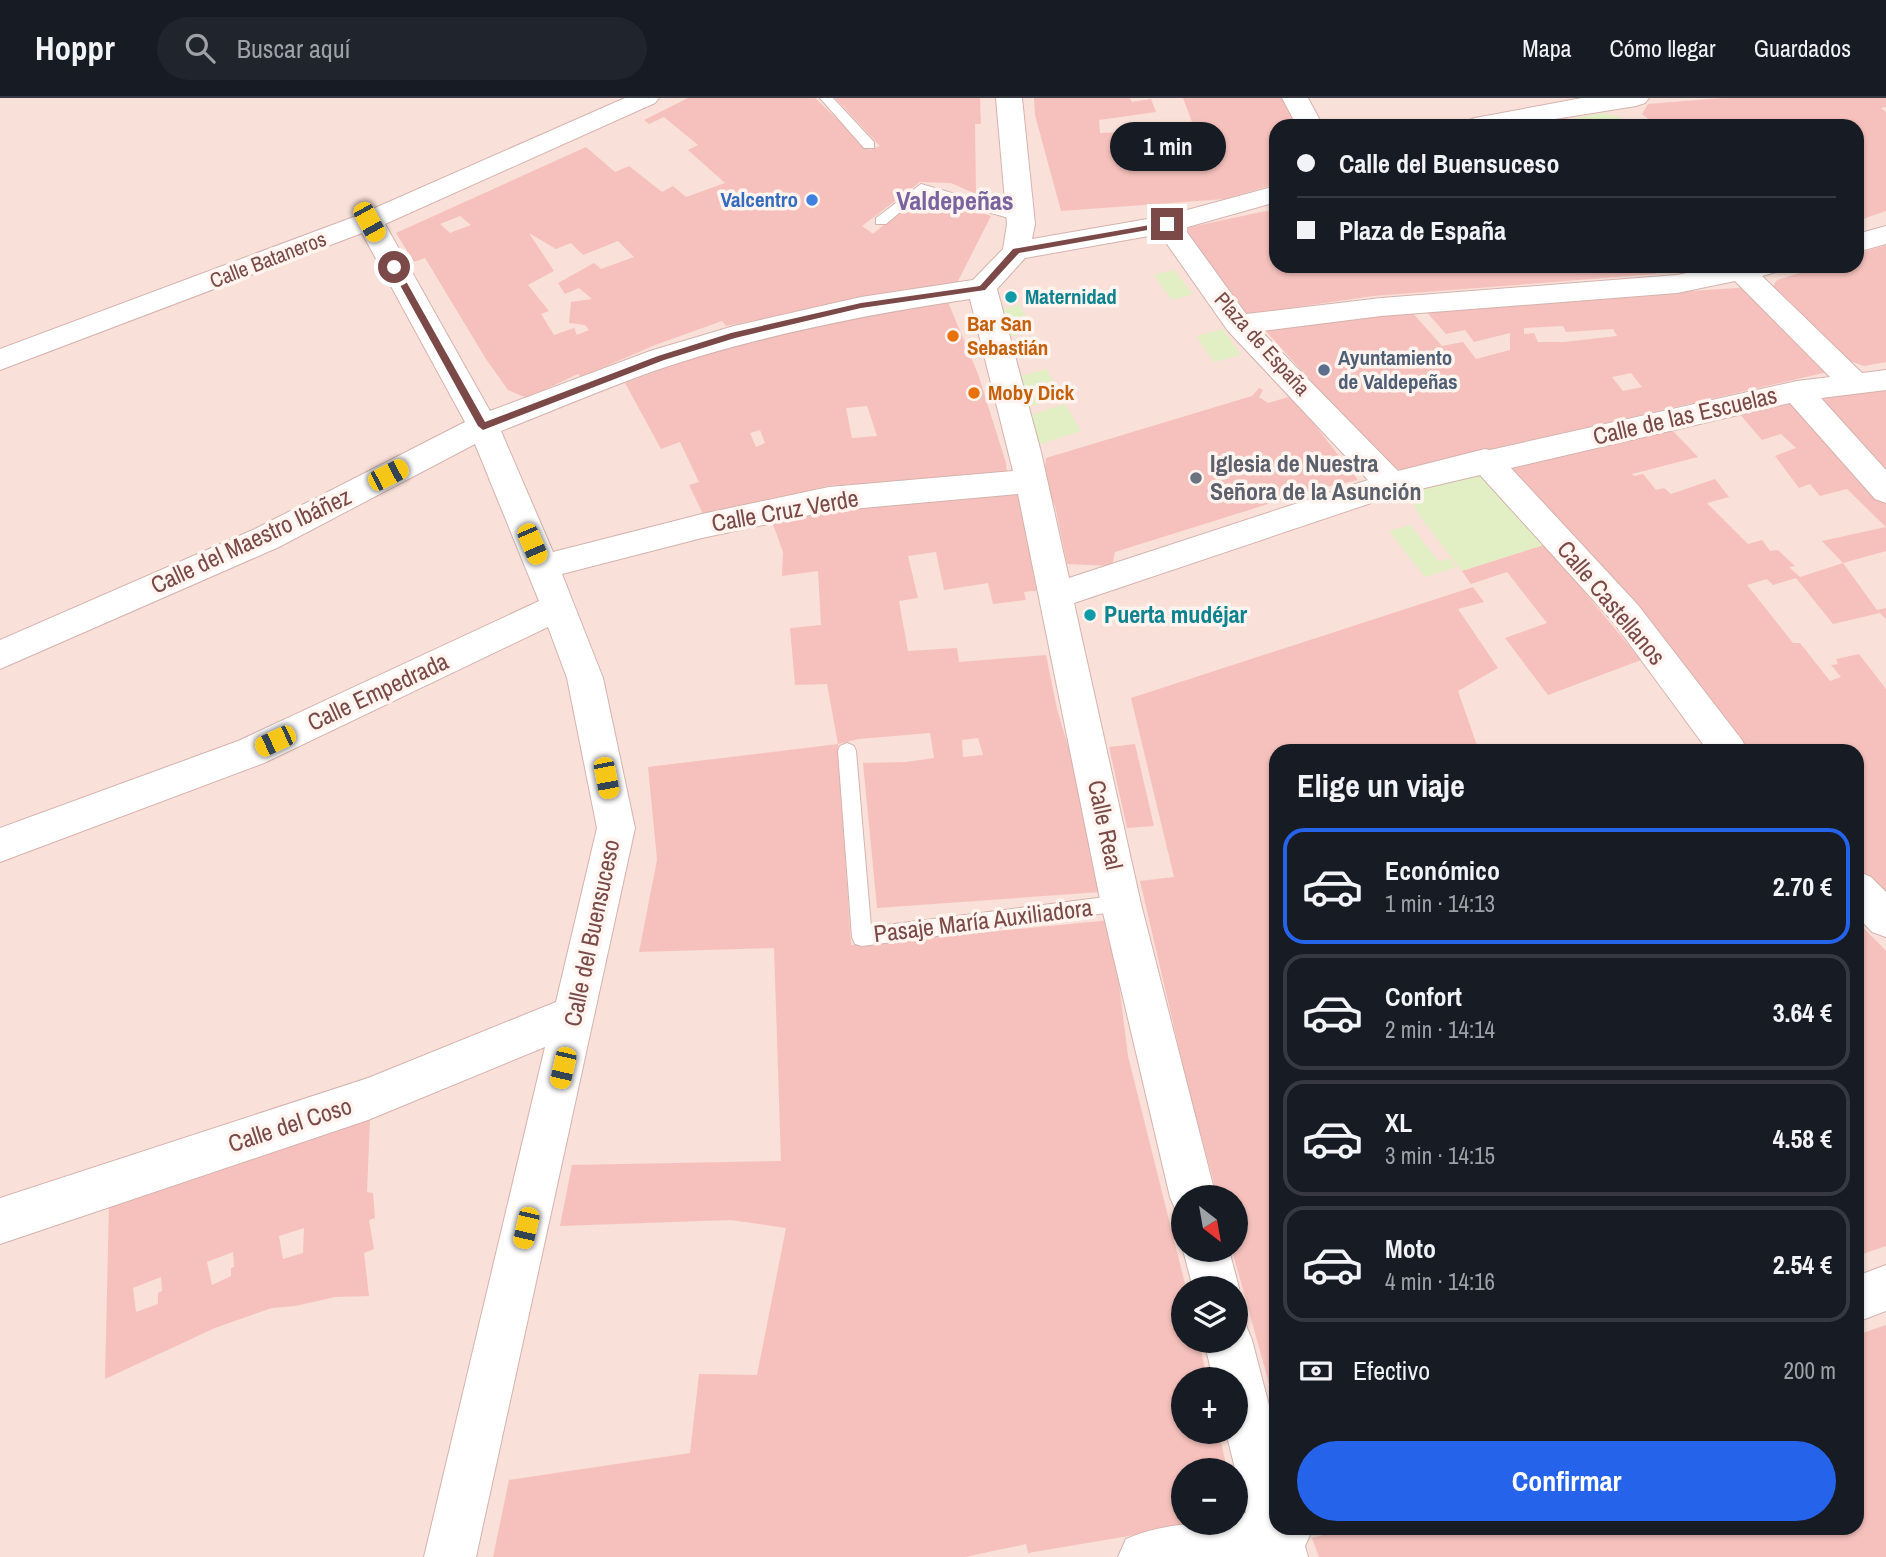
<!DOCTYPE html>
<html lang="es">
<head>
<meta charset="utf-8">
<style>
  :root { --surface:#171b24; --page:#20242c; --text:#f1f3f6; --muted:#9ea1a6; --line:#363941; --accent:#2563eb }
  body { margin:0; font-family:"Archivo Narrow",sans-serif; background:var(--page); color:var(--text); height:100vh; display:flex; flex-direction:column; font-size:26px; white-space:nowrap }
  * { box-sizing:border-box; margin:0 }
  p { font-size:23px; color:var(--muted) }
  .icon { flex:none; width:38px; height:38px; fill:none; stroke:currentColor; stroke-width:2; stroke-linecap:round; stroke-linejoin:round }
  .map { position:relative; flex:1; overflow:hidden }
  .drawer { position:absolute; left:1269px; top:646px; width:595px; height:791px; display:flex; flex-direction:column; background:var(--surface); border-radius:21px; box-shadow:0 2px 5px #0004 }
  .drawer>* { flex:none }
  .hud { position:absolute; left:1269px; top:21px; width:595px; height:154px; border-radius:21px; box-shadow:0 2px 5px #0004; display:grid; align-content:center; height:154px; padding:0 28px; background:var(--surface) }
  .needle { width:46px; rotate:149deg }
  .buttons { position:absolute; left:1171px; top:1087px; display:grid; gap:14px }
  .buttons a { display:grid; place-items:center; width:77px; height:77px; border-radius:50%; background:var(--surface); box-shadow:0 2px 5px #0004; font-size:35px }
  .end { position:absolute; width:32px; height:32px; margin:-16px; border:9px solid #7b4a48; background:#fff; box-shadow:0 0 0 4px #fff }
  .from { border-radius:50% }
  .bubble { position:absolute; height:49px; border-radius:24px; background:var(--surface); box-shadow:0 2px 5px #0004; font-size:23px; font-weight:700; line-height:49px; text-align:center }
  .car { position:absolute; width:21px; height:42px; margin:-21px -10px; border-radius:9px; box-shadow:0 0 5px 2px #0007; background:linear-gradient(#f5c518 24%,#345 0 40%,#f5c518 0 76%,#345 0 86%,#f5c518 0) }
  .hud b { display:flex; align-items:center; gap:24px; height:66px; font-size:26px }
  .hud b+b { border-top:2px solid var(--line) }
  .hud i { width:18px; height:18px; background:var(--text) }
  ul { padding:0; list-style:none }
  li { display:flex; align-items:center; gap:21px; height:116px; margin:0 14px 10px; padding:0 14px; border:4px solid var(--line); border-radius:21px }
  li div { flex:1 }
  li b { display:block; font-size:26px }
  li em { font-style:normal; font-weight:700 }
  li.selected { border-color:var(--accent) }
  li>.icon { width:63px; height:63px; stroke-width:1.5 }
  h2 { padding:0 28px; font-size:32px; line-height:84px }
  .pay { display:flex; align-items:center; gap:18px; height:77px; padding:0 28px; font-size:26px }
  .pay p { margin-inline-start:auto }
  .cta { display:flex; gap:14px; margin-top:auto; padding:14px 28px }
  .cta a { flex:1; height:80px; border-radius:42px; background:var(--accent); color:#fff; font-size:28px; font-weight:700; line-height:80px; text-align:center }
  header { display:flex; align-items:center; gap:42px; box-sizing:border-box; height:98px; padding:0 35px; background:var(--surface); border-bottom:2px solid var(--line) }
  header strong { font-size:33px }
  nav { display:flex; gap:38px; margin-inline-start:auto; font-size:24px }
  .search { width:490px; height:63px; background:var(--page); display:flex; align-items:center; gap:18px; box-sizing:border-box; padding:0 24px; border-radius:38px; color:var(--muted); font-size:26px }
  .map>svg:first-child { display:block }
</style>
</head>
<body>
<header>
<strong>Hoppr</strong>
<div class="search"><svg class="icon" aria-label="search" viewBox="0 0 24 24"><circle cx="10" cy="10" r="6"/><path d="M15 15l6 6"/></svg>Buscar aquí</div>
<nav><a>Mapa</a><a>Cómo llegar</a><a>Guardados</a></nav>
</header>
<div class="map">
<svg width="1886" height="1459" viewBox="0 0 1886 1459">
  <rect width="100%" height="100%" fill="#feeee7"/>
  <path fill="#f9e0d8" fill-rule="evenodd" d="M 0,0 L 1886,0 L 1886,1459 L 0,1459 ZM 1276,28 L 1857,28 L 1857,168 L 1276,168 ZM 1276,653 L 1857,653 L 1857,1430 L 1276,1430 ZM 1183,1099 L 1236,1099 L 1236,1152 L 1183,1152 ZM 1183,1190 L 1236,1190 L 1236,1242 L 1183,1242 ZM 1183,1281 L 1236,1281 L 1236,1334 L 1183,1334 ZM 1183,1372 L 1236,1372 L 1236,1424 L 1183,1424 Z"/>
  <path fill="#e2eec3" d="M 1602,15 L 1618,18 L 1631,28 L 1581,28 L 1574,20 Z
    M 1174,172 L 1193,196 L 1172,202 L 1154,177 Z
    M 1020,207 L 1034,234 L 1007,239 L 1000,211 Z
    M 1223,231 L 1241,257 L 1214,264 L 1196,238 Z
    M 1046,271 L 1062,299 L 1029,309 L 1021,278 Z
    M 1065,306 L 1081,333 L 1037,347 L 1030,317 Z
    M 1481,374 L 1544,447 L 1462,473 L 1422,421 L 1406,394 Z
    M 1410,427 L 1439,464 L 1449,460 L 1456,469 L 1425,479 L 1389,433 Z"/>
  <path fill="#f6c1bc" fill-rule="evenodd" d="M 688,0 L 815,0 L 870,52 L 880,48 L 835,0 L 980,0 L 981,26 L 975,26 L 976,96 L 951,85 L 920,84 L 862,128 L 873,136 L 922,94 L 991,118 L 955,189 L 907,191 L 726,228 L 722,223 L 655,247 L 581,279 L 578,276 L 527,300 L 508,292 L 486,261 L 425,160 L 414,164 L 396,135 L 586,49 L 615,74 L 629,68 L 662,94 L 673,88 L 686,99 L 725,85 L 688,52 L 698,47 L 664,19 L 649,26 L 644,22 ZM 460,118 L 471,127 L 450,135 L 440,126 ZM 529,135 L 556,151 L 571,145 L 583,157 L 618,143 L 634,159 L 601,171 L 594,165 L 558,185 L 565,196 L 579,190 L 592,201 L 571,204 L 569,225 L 585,227 L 589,232 L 577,237 L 574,230 L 554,237 L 541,216 L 549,213 L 528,187 L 554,173 Z
    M 1034,0 L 1130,0 L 1132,4 L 1151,1 L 1156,14 L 1099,22 L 1100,35 L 1195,32 L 1183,0 L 1287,0 L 1299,28 L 1276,28 L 1276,86 L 1225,101 L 1061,113 L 1035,17 Z
    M 1723,0 L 1886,0 L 1886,9 L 1881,10 L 1886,14 L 1886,113 L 1857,123 L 1857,28 L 1798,28 L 1793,22 L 1779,24 L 1783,28 L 1657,28 L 1642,16 L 1648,6 Z
    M 1565,18 L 1573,28 L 1527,28 L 1526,27 Z
    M 1276,111 L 1276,168 L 1455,168 L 1457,175 L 1475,174 L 1473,168 L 1650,168 L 1657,176 L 1373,198 L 1242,217 L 1181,131 Z
    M 1886,147 L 1886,264 L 1864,268 L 1847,262 L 1770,193 L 1777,182 L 1821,168 L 1857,168 L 1857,156 Z
    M 1751,189 L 1832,273 L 1401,372 L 1387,367 L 1262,229 L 1411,213 L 1442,248 L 1463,244 L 1476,261 L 1510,252 L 1510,235 L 1474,244 L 1465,232 L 1446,236 L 1424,211 ZM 1563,228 L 1566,234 L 1613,231 L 1617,238 L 1564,244 L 1538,244 L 1534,235 L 1524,236 L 1524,230 ZM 1631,275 L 1642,289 L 1623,293 L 1612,279 Z
    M 948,204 L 978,276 L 1006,365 L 1007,376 L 827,388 L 705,420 L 689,387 L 699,384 L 680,344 L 661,351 L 625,285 L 717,251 L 821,225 ZM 867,308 L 877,338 L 852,340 L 846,310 ZM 760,332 L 765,345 L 756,349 L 750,335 Z
    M 1886,288 L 1886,376 L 1819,309 L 1825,299 Z
    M 1259,290 L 1263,292 L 1259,299 L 1268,305 L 1292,298 L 1358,382 L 1316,391 L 1115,454 L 1112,468 L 1067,466 L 1055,408 L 1035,378 L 1045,369 L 1046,360 L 1252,298 Z
    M 1788,303 L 1886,400 L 1886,453 L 1843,465 L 1877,512 L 1886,510 L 1886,521 L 1880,515 L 1833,526 L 1796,480 L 1773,487 L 1767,481 L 1747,487 L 1793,545 L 1800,545 L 1830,583 L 1841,579 L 1831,567 L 1838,566 L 1836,561 L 1859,556 L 1886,591 L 1886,807 L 1857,777 L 1857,653 L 1743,653 L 1650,524 L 1511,369 L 1669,329 L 1698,359 L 1632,376 L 1634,378 L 1643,376 L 1656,392 L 1664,390 L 1671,396 L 1715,381 L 1729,399 L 1707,405 L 1748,446 L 1762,442 L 1770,453 L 1778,452 L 1795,468 L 1789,469 L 1800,479 L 1843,465 L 1822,443 L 1886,429 L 1847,391 L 1820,398 L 1810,386 L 1799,390 L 1775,358 L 1796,350 L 1781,336 L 1762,342 L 1738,314 Z
    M 1019,387 L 1049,491 L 1024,494 L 1026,502 L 993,506 L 988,485 L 944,492 L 936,454 L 908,458 L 918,500 L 899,503 L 908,553 L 957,550 L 959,564 L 1046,557 L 1057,611 L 1077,678 L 1100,794 L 877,810 L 863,665 L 906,664 L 934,660 L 930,635 L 859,641 L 838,646 L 827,586 L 795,587 L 790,530 L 821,527 L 818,473 L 782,478 L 783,454 L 772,424 ZM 978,640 L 983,657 L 963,659 L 962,642 Z
    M 1544,447 L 1577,485 L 1641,562 L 1548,597 L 1505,540 L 1547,525 L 1507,474 L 1471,486 L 1462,473 Z
    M 1473,489 L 1484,504 L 1458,511 L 1498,570 L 1458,593 L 1479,653 L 1276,653 L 1275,1307 L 1232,1152 L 1236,1152 L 1236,1099 L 1218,1099 L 1191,1002 L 1140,783 L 1174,779 L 1131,600 Z
    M 838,646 L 851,847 L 1111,822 L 1128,958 L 1186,1190 L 1183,1190 L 1183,1242 L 1199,1242 L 1207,1281 L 1183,1281 L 1183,1334 L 1219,1334 L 1227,1372 L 1183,1372 L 1183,1424 L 1200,1426 L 1028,1455 L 1026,1446 L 965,1459 L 493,1459 L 509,1382 L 690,1355 L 699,1276 L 757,1277 L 786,1130 L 731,1122 L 560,1128 L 572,1067 L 781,1063 L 774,850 L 639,854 L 657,762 L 648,669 Z
    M 1135,646 L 1154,728 L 1127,730 L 1109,649 Z
    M 1857,823 L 1886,853 L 1886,1148 L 1857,1158 Z
    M 370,1021 L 367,1094 L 373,1095 L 375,1120 L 369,1122 L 374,1151 L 364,1155 L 369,1198 L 335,1199 L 295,1208 L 272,1210 L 215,1230 L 105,1281 L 109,1105 ZM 304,1130 L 303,1155 L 283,1161 L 279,1138 ZM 233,1154 L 234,1169 L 231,1170 L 231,1178 L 212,1187 L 207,1164 ZM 161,1179 L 162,1193 L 158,1195 L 158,1206 L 136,1214 L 133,1190 Z
    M 1886,1227 L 1886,1459 L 1319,1459 L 1312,1440 L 1348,1430 L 1857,1430 L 1857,1237 Z"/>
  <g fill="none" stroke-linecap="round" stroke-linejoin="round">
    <g stroke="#d4b3ae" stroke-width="2">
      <path id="lane" d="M 820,0 L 833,0 L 874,44 L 874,50 L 864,50 Z
        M 921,86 L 1024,116 L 1026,119 L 1019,123 L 923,95 L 886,126 L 876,126 L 876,120 Z
        M 847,645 L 854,648 L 856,653 L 871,829 L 1121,797 L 1128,800 L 1131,806 L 1128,812 L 862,848 L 855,846 L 852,839 L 838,653 L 840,648 Z"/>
    </g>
    <g stroke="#d4b3ae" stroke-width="2">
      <path id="street" d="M 625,0 L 659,0 L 655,5 L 385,126 L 490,313 L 650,253 L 734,228 L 861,199 L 973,182 L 1003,151 L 1007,126 L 996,0 L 1022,0 L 1035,126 L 1032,141 L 1165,118 L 1276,88 L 1276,104 L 1184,130 L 1246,216 L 1381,200 L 1677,177 L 1721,168 L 1780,168 L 1776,174 L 1762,178 L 1862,275 L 1886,272 L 1886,292 L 1821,300 L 1886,372 L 1886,405 L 1875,401 L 1790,305 L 1511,370 L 1638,507 L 1742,642 L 1747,653 L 1708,653 L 1614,525 L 1480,377 L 1395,397 L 1074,505 L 1141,806 L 1216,1099 L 1183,1099 L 1183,1118 L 1177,1115 L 1170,1099 L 1101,806 L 1018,396 L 829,413 L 702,440 L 562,476 L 603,580 L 635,730 L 476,1459 L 424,1459 L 545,949 L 368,1022 L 0,1146 L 0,1100 L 368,980 L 556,904 L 597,730 L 567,580 L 548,529 L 264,665 L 0,764 L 0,730 L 238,643 L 539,503 L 475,346 L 279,449 L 0,571 L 0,542 L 255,431 L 465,324 L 362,135 L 0,272 L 0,251 L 359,117 ZM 1160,136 L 1228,233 L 1368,382 L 1069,480 L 1041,354 L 997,191 L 1025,160 ZM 1735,183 L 1830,279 L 1797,283 L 1490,352 L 1485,351 L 1398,373 L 1261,233 L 1381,218 L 1677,195 ZM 970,201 L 1013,373 L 829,389 L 702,416 L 553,454 L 501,333 C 558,311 616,285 675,266 C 772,235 870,216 970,201 Z
        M 1282,0 L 1308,0 L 1323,28 L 1297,28 Z
        M 1582,0 L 1649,0 L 1645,5 L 1636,8 L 1512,28 L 1462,28 L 1466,23 L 1475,20 Z
        M 1886,128 L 1886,146 L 1857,154 L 1857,136 Z
        M 1857,773 L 1871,779 L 1886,794 L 1886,839 L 1872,834 L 1857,818 Z
        M 1183,1152 L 1229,1152 L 1239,1190 L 1236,1200 L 1236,1190 L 1193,1190 Z
        M 1886,1167 L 1886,1213 L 1857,1224 L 1857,1178 Z
        M 1236,1221 L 1245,1225 L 1252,1242 L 1276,1334 L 1276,1430 L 1313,1430 L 1305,1448 L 1308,1459 L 1118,1459 L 1126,1441 C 1161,1426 1198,1424 1236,1424 L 1236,1417 L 1246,1415 L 1226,1334 L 1236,1334 L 1236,1281 L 1213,1281 L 1204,1242 L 1236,1242 Z"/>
    </g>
    <use href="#lane" fill="#fff" fill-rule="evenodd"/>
    <use href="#street" fill="#fff" fill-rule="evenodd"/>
  </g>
  <path fill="#7b4a48" d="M 1167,124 L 1170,128 L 1019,155 L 985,192 L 861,210 L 735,240 L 664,262 L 483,332 L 478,328 L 390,169 L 394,166 L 398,169 L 485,324 L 658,258 L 731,235 L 861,205 L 980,188 L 1013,151 Z"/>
  <circle fill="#3f7fe0" stroke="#fff4ef" stroke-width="2.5" cx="812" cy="102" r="7"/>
  <g fill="#0f9aa8" stroke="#fff4ef" stroke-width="2.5">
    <circle cx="1011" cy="199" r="7"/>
    <circle cx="1090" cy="517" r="7"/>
  </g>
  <g fill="#e8710a" stroke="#fff4ef" stroke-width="2.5">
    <circle cx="953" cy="238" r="7"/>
    <circle cx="974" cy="295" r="7"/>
  </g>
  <circle fill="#5c6f8a" stroke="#fff4ef" stroke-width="2.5" cx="1324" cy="272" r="7"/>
  <circle fill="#6b7280" stroke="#fff4ef" stroke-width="2.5" cx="1196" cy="380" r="7"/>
  <g text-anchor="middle" stroke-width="7" stroke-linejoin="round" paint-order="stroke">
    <g font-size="21" font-weight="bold" fill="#366cbe" stroke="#fff4ef" text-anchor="end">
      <text x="798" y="109">Valcentro</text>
    </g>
    <g font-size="21" fill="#7b4a48" stroke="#fff4ef">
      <text transform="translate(268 162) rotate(-21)" y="7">Calle Bataneros</text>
      <text transform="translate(1262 246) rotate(48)" y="7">Plaza de España</text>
    </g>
    <g font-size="21" font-weight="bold" fill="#0d838f" stroke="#fff4ef" text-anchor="start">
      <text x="1025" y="206">Maternidad</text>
    </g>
    <g font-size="21" font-weight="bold" fill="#c56008" stroke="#fff4ef" text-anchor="start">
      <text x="967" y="233">Bar San<tspan x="967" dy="24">Sebastián</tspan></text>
      <text x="988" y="302">Moby Dick</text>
    </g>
    <g font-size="21" font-weight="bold" fill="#4e5e75" stroke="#fff4ef" text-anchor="start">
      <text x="1338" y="267">Ayuntamiento<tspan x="1338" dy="24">de Valdepeñas</tspan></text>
    </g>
    <g font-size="24" fill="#7b4a48" stroke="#fff4ef">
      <text transform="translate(1685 318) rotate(-13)" y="8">Calle de las Escuelas</text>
      <text transform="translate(785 413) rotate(-10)" y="8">Calle Cruz Verde</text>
      <text transform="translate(251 443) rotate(-25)" y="8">Calle del Maestro Ibáñez</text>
      <text transform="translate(1611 505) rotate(50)" y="8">Calle Castellanos</text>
      <text transform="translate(378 594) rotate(-25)" y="8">Calle Empedrada</text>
      <text transform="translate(1105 727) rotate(78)" y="8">Calle Real</text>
      <text transform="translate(983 823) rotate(-7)" y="8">Pasaje María Auxiliadora</text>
      <text transform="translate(592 835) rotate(-78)" y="8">Calle del Buensuceso</text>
      <text transform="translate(290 1027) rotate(-18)" y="8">Calle del Coso</text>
    </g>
    <g font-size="24" font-weight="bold" fill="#5b616d" stroke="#fff4ef" text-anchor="start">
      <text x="1210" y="374">Iglesia de Nuestra<tspan x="1210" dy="28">Señora de la Asunción</tspan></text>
    </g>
    <g font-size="24" font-weight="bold" fill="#0d838f" stroke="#fff4ef" text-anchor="start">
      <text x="1104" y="525">Puerta mudéjar</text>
    </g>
    <g font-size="26" font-weight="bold" fill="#79649f" stroke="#fff4ef">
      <text x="955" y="112">Valdepeñas</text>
    </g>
  </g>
</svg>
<div class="buttons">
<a><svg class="needle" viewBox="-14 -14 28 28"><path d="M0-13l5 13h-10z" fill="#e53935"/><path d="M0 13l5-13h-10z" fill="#9ea1a6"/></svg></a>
<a><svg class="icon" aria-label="layers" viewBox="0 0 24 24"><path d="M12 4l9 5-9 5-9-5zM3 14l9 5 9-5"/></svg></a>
<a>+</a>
<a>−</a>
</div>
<i class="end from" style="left:394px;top:169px"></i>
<i class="end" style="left:1167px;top:126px"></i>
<div class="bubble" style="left:1110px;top:24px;width:116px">1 min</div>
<i class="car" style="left:369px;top:124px;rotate:151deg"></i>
<i class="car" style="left:388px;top:377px;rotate:63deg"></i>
<i class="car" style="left:532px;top:446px;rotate:157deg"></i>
<i class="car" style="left:275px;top:643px;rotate:245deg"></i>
<i class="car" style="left:606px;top:680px;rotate:169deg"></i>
<i class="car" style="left:563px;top:970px;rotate:193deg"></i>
<i class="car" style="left:526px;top:1130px;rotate:193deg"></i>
<div class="hud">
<b><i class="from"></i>Calle del Buensuceso</b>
<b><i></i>Plaza de España</b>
</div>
<section class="drawer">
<h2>Elige un viaje</h2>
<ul>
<li class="selected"><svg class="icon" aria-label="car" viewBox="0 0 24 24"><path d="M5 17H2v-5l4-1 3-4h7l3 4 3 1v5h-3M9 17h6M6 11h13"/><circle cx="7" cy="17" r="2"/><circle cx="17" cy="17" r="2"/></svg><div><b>Económico</b><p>1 min · 14:13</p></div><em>2.70 €</em></li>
<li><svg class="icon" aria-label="car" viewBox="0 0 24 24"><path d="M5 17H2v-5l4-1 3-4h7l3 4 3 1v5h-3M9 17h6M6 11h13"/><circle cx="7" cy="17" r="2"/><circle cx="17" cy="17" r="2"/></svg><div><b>Confort</b><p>2 min · 14:14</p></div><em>3.64 €</em></li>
<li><svg class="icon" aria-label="car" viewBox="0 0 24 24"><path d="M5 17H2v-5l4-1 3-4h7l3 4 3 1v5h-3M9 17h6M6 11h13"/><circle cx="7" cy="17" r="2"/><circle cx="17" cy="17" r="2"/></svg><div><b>XL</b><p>3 min · 14:15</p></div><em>4.58 €</em></li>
<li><svg class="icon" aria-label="car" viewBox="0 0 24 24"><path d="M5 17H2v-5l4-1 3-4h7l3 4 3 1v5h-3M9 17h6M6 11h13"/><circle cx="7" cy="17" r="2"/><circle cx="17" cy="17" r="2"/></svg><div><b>Moto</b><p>4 min · 14:16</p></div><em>2.54 €</em></li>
</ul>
<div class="pay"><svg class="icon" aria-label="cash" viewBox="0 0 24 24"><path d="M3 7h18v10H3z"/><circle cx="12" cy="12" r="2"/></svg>Efectivo<p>200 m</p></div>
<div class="cta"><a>Confirmar</a></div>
</section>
</div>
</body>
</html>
